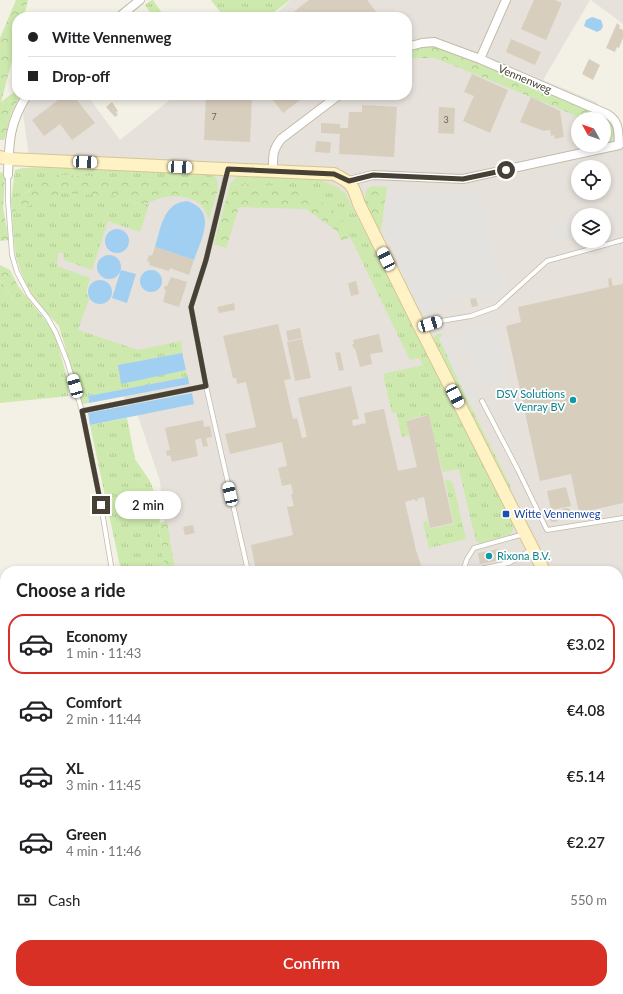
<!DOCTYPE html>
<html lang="en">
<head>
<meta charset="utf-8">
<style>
  :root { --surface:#fff; --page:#f2f2f2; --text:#202124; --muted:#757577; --line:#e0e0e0; --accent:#d93025 }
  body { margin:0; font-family:Lato,sans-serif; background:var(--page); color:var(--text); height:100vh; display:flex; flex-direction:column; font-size:15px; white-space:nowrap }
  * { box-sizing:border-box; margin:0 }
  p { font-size:13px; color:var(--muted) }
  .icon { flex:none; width:22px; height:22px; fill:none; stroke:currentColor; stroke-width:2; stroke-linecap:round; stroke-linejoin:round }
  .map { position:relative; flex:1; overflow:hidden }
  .details { position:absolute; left:0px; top:566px; width:623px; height:428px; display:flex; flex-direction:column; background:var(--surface); border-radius:16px 16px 0 0; box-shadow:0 2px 6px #0003 }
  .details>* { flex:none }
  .guide { position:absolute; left:12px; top:12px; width:400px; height:88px; border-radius:16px; box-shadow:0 2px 6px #0003; display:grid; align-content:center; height:88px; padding:0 16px; background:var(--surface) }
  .needle { width:26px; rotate:310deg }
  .tools { position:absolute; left:571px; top:112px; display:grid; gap:8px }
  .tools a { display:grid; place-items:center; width:40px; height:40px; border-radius:50%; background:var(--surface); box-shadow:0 2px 6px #0003; font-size:20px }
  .end { position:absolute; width:18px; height:18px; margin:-9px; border:5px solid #464035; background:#fff; box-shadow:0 0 0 2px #fff }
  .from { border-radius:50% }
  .bubble { position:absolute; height:28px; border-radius:14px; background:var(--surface); box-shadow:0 2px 6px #0003; font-size:13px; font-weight:600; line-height:28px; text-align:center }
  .car { position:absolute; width:12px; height:24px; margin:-12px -6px; border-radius:5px; box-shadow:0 0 3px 1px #0007; background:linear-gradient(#fff 24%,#345 0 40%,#fff 0 76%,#345 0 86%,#fff 0) }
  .guide b { display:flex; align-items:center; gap:14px; height:38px; font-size:15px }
  .guide b+b { border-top:1px solid var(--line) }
  .guide i { width:10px; height:10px; background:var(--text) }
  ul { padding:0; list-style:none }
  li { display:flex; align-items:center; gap:12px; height:60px; margin:0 8px 6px; padding:0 8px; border:2px solid transparent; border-radius:16px }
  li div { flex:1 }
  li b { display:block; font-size:15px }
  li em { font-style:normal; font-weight:600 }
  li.active { border-color:var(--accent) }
  li>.icon { width:36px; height:36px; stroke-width:1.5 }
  h2 { padding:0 16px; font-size:18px; line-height:48px }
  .pay { display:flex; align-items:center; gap:10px; height:44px; padding:0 16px; font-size:15px }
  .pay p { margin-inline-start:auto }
  .cta { display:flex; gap:8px; margin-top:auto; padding:8px 16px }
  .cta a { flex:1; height:46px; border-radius:16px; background:var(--accent); color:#fff; font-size:16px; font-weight:600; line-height:46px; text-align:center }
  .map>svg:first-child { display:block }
</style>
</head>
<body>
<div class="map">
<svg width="623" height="994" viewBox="0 0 623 994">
  <defs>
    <pattern id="grass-tufts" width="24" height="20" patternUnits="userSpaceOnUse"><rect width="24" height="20" fill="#cde9ad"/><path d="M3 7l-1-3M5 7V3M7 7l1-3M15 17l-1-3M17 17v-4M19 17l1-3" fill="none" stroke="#b1c995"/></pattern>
    <pattern id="forest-crowns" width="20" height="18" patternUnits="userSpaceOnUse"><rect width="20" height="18" fill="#cde9ad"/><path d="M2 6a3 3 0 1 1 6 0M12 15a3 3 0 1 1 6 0" fill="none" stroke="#b1c995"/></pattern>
  </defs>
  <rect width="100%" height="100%" fill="#f3f0e6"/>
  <path fill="#e6e1db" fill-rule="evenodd" d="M 291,0 L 590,0 L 543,80 L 596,102 L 623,135 L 623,593 L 618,594 L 618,571 L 170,571 L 160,481 L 138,416 L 48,293 L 22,106 L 34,95 L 87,95 L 120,140 L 176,95 L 407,95 L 407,17 L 272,17 ZM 578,119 L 604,119 L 604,145 L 578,145 ZM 578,167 L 604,167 L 604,193 L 578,193 ZM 578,215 L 604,215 L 604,241 L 578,241 Z
    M 591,0 L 623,0 L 623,24 Z
    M 5,800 L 5,989 L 503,989 L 503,994 L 0,994 L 0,801 Z"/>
  <path fill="url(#grass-tufts)" d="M 152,0 L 153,0 L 165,17 L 153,17 L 145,5 Z
    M 211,0 L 290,0 L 268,17 L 224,17 Z
    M 57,167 L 214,174 L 218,183 L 65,175 L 30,190 L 11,201 L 15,170 L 23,168 Z
    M 238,175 L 320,180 L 337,187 L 345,193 L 514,527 L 510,535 L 481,543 L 476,541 L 459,469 L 443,472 L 427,415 L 406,420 L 409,435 L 402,437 L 396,413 L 392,413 L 383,374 L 423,365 L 419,358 L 410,360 L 342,220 L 337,213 L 323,204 L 283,186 L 230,184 Z
    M 63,192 L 127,197 L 135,203 L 149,204 L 140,232 L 108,221 L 92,270 L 64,260 L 63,253 L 58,253 L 57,266 L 90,278 L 86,292 L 89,299 L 78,330 L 138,350 L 181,341 L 183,356 L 181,353 L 118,365 L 121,383 L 186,370 L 188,377 L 88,396 L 89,403 L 82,404 L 59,326 L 38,304 L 27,286 L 21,272 L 16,257 L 14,242 L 12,212 Z
    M 0,280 L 14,299 L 18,286 L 49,325 L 56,338 L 68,381 L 68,396 L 0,403 Z
    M 437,334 L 444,334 L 439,338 L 464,393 L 511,487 L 508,488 L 500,473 L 433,339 Z
    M 127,418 L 135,459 L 150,481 L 156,497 L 160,523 L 159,528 L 165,571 L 121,571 L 90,425 Z
    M 448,480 L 451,481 L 453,484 L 466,539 L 429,548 L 423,522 L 427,521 L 430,529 L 454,524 L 445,481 Z
    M 618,762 L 623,767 L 623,906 L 618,901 Z"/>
  <path fill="url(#forest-crowns)" d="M 16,0 L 28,0 L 24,17 L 17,17 L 17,42 L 1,102 L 17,90 L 17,95 L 20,95 L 11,114 L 4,140 L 0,140 L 0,38 Z
    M 431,46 L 440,47 L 461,54 L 609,118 L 614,125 L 614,135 L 611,141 L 604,144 L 604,119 L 582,119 L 558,108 L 435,58 L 407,58 L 407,53 L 420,48 Z
    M 1,172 L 5,176 L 3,208 L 9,240 L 0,241 L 0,173 Z
    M 57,175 L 65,175 L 218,183 L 218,189 L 209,219 C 207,215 205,209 201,205 C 193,196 176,195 165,197 C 148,200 146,211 127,197 L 63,193 L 12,212 L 11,201 Z
    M 230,184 L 283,186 L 303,189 L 337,213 L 342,220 L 351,237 L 341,241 L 338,232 L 306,209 L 239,207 L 226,248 L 214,244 Z
    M 373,186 L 387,187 L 380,236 C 371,219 361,209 367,189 Z
    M 0,265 L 10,270 L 18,286 L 15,300 L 0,280 Z
    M 167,521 L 175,571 L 165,571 L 159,528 L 160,523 Z
    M 0,650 L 5,653 L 5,731 L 0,732 Z
    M 618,901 L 623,906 L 623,984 L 618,987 Z
    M 494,989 L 614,989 L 605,994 L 493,994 Z"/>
  <path fill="#e4e2de" d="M 390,189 L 471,193 L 479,192 L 503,289 L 439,304 L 434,312 L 423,314 L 385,229 Z
    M 613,212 L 617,228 L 604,231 L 604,215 L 600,215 Z
    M 578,220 L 578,237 L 550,243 L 547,227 Z
    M 490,322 L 491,331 L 497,329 L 508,378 L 481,387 L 458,339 L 461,337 L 458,327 Z
    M 444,334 L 479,403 L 471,406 L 439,338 Z"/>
  <path fill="#a0cff2" d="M 592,17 L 601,20 L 603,26 L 601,30 L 597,32 L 584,26 L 586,20 Z
    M 187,201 C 218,211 201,239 194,260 L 155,247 C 161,228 163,203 187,201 Z
    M105 241a12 12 0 1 1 24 0a12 12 0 1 1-24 0Z
    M97 267a12 12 0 1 1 24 0a12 12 0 1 1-24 0Z
    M 121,270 L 136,274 L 127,303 L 112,298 Z
    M140 281a11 11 0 1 1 22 0a11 11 0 1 1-22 0Z
    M88 292a12 12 0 1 1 24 0a12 12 0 1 1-24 0Z
    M 182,353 L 186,370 L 121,384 L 118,365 Z
    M 188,377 L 189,384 L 89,403 L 88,396 Z
    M 192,393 L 194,404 L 90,425 L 88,413 Z"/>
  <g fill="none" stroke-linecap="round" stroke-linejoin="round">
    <path stroke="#a0cff2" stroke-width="2.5" d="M 618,767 L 623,772"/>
  </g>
  <path fill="#d8cebe" d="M 309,0 L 367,0 L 380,17 L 287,17 Z
    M 534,0 L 555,0 L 562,3 L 546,40 L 521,29 Z
    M 617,23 L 620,26 L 619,28 L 623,30 L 623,38 L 619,48 L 617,47 L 615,52 L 606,48 Z
    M 511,39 L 541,52 L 535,65 L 506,52 Z
    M 589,59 L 600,65 L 593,80 L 582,74 Z
    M 472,74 L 508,90 L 490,133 L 463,121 L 474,96 L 464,92 Z
    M 65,95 L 73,95 L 95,123 L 72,140 L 60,124 L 44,136 L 32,120 Z
    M 206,95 L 252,96 L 250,142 L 204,140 Z
    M 269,95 L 303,95 L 304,97 L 283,113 Z
    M 531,97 L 560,111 L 564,137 L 555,139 L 554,135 L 551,136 L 550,130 L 544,131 L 520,122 Z
    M 112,102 L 118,111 L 116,112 L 118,115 L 115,117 L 106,107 Z
    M 362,105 L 397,107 L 394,157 L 339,154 L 340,134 L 321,133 L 321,123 L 340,124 L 340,128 L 348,128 L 349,112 L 362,112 Z
    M 439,107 L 455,108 L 454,134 L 438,133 Z
    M 316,141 L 331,142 L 330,153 L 315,152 Z
    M 155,247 L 194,260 L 189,275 L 170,268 L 169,271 L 149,265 L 150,262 L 147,261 L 149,255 L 152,256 Z
    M 171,277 L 187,282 L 179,307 L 163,302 L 166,290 L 164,289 L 164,287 L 165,286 L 167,286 Z
    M 611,278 L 613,286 L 623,284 L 623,503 L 579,513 L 571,474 L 540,481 L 506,326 L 521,322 L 518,307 L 609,287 L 608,279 Z
    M 356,281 L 359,294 L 351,296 L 348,283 Z
    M 476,298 L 478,306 L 472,307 L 470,299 Z
    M 234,303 L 235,310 L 219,313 L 217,307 Z
    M 278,324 L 291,379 L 284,380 L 293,419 L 297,418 L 302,438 L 307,437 L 298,398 L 351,386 L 359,419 L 352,420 L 353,426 L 366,423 L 364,413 L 384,409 L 398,471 L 417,467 L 406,421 L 429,415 L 453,523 L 430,528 L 424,497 L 417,499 L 418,501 L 415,501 L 415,499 L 405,502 L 416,550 L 423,571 L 256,571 L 251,545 L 293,535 L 287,507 L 294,506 L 291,494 L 293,494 L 291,484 L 282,486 L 279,472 L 278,468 L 287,466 L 282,442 L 230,454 L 225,434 L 256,427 L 246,382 L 237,384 L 236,378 L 233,378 L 223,336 Z
    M 300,328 L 302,338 L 288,341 L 286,331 Z
    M 379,334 L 383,352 L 370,354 L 372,364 L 360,367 L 355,348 L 354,349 L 352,344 L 354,344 L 353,340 Z
    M 302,339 L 311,378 L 295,381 L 287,342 Z
    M 340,352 L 344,370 L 339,371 L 335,353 Z
    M 203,420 L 204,427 L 210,426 L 212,437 L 206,438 L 208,446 L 203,447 L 201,438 L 195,440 L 198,456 L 172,462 L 170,455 L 167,456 L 166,451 L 170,450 L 165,428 Z
    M 566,487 L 571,506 L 551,510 L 547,491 Z
    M561 513a5 5 0 1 1 10 0a5 5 0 1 1-10 0Z
    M549 517a5 5 0 1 1 10 0a5 5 0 1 1-10 0Z
    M 193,525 L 195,533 L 185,535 L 183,527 Z
    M 499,549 L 501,560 L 480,564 L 478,553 Z
    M 623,735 L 623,753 L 618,748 L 618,740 Z
    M 75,989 L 76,994 L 30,994 L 30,993 Z
    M 361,989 L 487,989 L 486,994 L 361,994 Z"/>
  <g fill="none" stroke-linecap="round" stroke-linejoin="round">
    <g stroke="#c2bbab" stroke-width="5.5">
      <path id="lane" d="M 227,171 L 206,260 L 191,307 L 206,386 L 248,571
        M 8,175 L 8,201 L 12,255 L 17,272 L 29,295 L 47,317 L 56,333 L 67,361 L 82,411 L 101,505 L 112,571
        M 422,326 L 441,321 L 471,316 L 496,307 L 547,261 L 623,240
        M 482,401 L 518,470 L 547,530 L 623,518
        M 82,411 L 206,386
        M 463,571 L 467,559 L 474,548 L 524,534
        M 470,571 L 509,563 L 531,550
        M 350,994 L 351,989
        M 490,994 L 491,989"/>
    </g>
    <g stroke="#c2bbab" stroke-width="10">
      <path id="street" d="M 119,17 L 140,0
        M 480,59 L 506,0
        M 273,171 C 273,156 272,151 281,139 L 339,95
        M 8,175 C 9,143 9,123 27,95
        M 349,181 L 373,175 L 463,179 L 619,145 C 618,131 620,122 607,114 L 480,59 L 434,42 L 422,43 L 407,47
        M 0,972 L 5,971
        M 108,989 L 113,994
        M 328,994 L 328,989"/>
    </g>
    <g stroke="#d5c594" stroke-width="14">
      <path id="secondary" d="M 0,157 L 9,159 L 334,174 C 352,183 353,185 359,204 L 420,327 L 544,571
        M 618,655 L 623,654
        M 0,786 L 5,785"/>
    </g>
    <use href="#lane" stroke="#fff" stroke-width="4"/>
    <use href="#street" stroke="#fff" stroke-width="8"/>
    <use href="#secondary" stroke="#fff2c4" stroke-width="12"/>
    <g stroke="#969696" stroke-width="4">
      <path id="rail" d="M 618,620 L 623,619
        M 0,742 L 5,741
        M 0,749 L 5,748
        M 0,755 L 5,754"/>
    </g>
    <use href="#rail" stroke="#fff" stroke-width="2.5" stroke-dasharray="8" stroke-linecap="butt"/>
  </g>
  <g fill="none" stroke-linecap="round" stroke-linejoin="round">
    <path stroke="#464035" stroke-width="5" d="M 101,505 L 82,411 L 206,386 L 191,307 L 206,260 L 228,169 L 334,174 L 349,181 L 373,175 L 463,179 L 506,170"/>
  </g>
  <g fill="#0f9aa8" stroke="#fff" stroke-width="1.5">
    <circle cx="573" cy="400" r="4"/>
    <circle cx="489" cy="556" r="4"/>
  </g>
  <rect fill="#1a4fb4" stroke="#fff" stroke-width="1.5" x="502" y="510" width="8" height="8" rx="2"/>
  <g text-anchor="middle" stroke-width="3.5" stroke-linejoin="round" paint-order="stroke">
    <g font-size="9" fill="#6a6457">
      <text x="214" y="120">7</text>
      <text x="446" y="123">3</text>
    </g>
    <g font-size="11" fill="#464035" stroke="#fff">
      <text transform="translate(525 79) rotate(23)" y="4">Vennenweg</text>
    </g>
    <g font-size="11" fill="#0d838f" stroke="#fff" text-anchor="end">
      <text x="565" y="398">DSV Solutions<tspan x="565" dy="13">Venray BV</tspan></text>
      <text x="497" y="560" text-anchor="start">Rixona B.V.</text>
    </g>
    <g font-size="11" fill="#164399" stroke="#fff" text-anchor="start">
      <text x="514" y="518">Witte Vennenweg</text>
    </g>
  </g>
</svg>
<div class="tools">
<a><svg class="needle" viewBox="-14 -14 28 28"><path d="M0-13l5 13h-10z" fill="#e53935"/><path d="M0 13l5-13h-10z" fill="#757577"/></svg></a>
<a><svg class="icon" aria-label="locate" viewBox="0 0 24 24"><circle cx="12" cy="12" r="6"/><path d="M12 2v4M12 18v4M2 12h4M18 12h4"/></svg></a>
<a><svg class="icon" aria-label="layers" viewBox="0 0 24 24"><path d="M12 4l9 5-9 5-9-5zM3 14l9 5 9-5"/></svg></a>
</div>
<i class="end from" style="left:506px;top:170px"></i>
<i class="end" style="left:101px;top:505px"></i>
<div class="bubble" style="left:115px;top:491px;width:66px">2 min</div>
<i class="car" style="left:85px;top:162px;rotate:93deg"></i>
<i class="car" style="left:180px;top:167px;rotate:93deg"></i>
<i class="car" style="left:386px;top:259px;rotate:334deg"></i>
<i class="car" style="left:430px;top:324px;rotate:74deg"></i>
<i class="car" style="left:75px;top:386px;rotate:344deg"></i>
<i class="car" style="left:455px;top:396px;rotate:153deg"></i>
<i class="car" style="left:230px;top:494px;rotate:347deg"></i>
<div class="guide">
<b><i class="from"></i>Witte Vennenweg</b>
<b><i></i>Drop-off</b>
</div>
<section class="details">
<h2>Choose a ride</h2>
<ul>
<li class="active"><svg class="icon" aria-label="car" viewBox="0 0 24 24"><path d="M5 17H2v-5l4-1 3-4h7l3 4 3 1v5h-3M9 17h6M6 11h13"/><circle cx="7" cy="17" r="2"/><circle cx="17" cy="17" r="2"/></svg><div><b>Economy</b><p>1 min · 11:43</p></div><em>€3.02</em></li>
<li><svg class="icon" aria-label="car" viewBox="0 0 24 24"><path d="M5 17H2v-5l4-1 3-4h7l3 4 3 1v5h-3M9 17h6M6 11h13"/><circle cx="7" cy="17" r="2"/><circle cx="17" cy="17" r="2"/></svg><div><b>Comfort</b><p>2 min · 11:44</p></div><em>€4.08</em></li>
<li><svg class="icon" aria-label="car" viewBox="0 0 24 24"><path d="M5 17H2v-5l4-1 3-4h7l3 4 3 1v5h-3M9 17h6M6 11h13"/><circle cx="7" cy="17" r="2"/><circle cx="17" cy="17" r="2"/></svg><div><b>XL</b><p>3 min · 11:45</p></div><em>€5.14</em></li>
<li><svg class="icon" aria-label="car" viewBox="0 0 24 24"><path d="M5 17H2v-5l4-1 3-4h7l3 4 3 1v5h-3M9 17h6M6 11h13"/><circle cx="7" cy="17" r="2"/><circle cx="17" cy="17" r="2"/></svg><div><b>Green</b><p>4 min · 11:46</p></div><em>€2.27</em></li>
</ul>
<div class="pay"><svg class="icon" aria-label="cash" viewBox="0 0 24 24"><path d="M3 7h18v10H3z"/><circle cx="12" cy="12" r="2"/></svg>Cash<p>550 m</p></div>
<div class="cta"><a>Confirm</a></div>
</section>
</div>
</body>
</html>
